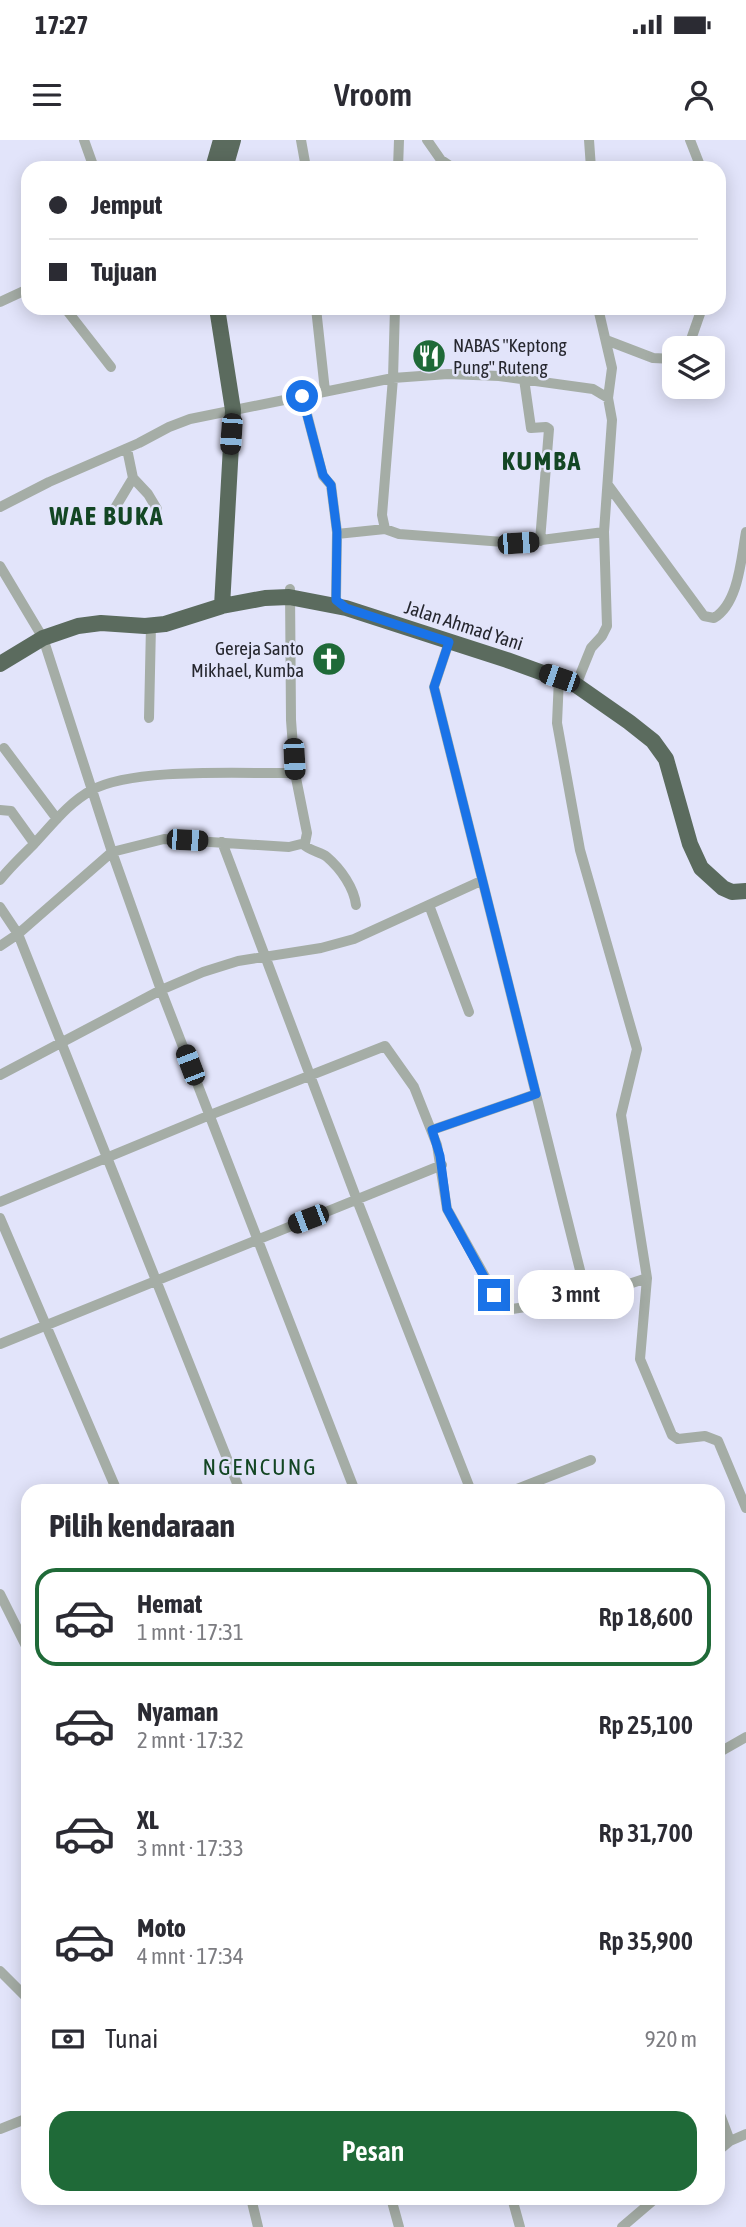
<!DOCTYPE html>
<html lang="id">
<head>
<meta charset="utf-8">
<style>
  :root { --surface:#fff; --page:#f2f2f3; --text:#2b2b33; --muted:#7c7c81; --line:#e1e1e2; --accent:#1f6a38 }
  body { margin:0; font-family:"Asap Condensed",sans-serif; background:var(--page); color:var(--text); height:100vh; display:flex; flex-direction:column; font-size:26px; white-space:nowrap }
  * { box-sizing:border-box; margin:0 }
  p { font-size:23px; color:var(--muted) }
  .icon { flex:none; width:38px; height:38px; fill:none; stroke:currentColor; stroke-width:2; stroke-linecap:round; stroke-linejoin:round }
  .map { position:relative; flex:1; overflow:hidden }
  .details { position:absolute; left:21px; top:1344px; width:704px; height:721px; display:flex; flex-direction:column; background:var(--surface); border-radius:21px; box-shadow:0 4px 18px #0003 }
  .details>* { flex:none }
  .hud { position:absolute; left:21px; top:21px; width:705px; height:154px; border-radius:21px; box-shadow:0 4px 18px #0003; display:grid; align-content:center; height:154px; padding:0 28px; background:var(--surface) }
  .tools { position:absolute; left:662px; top:196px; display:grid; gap:14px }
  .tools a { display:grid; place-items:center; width:63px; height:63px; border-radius:14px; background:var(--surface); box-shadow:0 4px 18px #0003; font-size:35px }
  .end { position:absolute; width:32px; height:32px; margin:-16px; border:9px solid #1a73e8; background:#fff; box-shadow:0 0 0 4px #fff }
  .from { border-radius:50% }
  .bubble { position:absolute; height:49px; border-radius:21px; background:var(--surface); box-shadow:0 4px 18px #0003; font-size:23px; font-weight:600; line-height:49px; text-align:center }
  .car { position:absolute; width:21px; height:42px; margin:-21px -10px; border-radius:9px; box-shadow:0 0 5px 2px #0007; background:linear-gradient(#222 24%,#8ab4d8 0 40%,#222 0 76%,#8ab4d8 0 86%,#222 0) }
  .hud b { display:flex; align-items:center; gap:24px; height:66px; font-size:26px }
  .hud b+b { border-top:2px solid var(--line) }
  .hud i { width:18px; height:18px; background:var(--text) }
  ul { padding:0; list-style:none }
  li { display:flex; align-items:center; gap:21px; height:98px; margin:0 14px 10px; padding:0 14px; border:4px solid transparent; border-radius:21px }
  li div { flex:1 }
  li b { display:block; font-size:26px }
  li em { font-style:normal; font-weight:600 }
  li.current { border-color:var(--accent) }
  li>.icon { width:63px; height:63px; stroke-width:1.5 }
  h2 { padding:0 28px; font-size:32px; line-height:84px }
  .pay { display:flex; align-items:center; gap:18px; height:77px; padding:0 28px; font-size:26px }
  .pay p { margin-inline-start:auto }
  .primary-button { display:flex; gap:14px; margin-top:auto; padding:14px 28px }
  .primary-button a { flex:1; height:80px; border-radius:21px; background:var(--accent); color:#fff; font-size:28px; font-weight:600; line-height:80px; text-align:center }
  .status { display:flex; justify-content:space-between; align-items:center; height:49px; padding:0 35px; background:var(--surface); direction:ltr }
  .status svg { height:19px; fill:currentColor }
  header { display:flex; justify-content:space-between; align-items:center; height:91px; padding:0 28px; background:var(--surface); font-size:32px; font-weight:600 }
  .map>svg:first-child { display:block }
</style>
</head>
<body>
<div class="status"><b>17:27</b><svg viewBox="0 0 49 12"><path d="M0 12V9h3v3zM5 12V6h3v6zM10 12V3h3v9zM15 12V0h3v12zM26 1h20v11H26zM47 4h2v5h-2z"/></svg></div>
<header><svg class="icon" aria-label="menu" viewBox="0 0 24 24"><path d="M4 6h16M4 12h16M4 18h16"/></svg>Vroom<svg class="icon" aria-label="person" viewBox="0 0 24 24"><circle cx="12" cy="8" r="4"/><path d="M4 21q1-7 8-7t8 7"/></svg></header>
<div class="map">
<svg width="746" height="2087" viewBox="0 0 746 2087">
  <rect width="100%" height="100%" fill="#e2e4fa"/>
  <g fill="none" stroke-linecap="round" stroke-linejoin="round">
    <path stroke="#a5ada6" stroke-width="10" d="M 84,0 L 94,28
      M 301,0 L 306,28
      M 427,0 L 441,20 L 453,28
      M 589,0 L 591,28
      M 690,0 L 701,28
      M 349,28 L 369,26
      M 398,28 L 399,0
      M 0,162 L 28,149
      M 65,168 L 111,227
      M 316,168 L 325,251
      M 395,168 L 393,238 L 382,375 L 385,389 L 399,394 L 518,403 L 604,392
      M 598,168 L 612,228 L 608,258
      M 606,200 L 653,218 L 674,219
      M 688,208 L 702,168
      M 524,239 L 531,288 L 546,287 L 549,289 L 540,401
      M 302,255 L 323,336 L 331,345 L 337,392 L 336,460
      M 133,338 L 148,354 L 157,369
      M 608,345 L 704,476 L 714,478 C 739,463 741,418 746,392
      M 0,367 L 49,342 L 139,303 L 169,287 L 190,279 L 393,238 L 448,234 L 499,236 L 593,249 L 608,258 L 612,280 L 604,392 L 607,486 L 602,496 L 591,508 L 576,545
      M 112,373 L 133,338 L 127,309
      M 337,394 L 385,389
      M 0,426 L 43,498 L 112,712 L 161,850 L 355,1351
      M 449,502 L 434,547 L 587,1158
      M 559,538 L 557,583 L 580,710 L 637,909 L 621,975 L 647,1138 L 640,1219 L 672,1295 L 678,1299 L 705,1296 L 718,1301 L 746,1368
      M 149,578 L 151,485
      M 4,608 L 57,679
      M 0,670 L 11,671 L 34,703
      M 222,702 L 357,1060 L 471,1351
      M 303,704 C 311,712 320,711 327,717 C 341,729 354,748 356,765
      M 0,740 C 10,727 22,716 33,705 C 52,685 68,663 92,650 C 134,627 244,634 295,633
      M 429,765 L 469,872
      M 0,767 L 18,794 L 0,806
      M 0,935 L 161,850 L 203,832 L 238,821 L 321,808 L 354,799 L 481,741
      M 432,990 L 536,954
      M 0,1062 L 210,975 L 385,906 L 414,947 L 437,1005 L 447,1069 L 502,1167 L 512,1169 L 587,1158 L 647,1138
      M 0,1078 L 117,1351
      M 0,1204 L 442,1025
      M 240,1351 L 18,794 L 112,712 L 164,699 L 289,707 L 305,703 L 307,693 L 295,633 L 291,580 L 290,449
      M 512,1351 L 591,1320
      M 0,1454 L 28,1510
      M 718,1613 L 746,1597
      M 0,1831 L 28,1859
      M 718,1969 L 730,2001
      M 0,1989 L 28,1978
      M 718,2011 L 730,2001 L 746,1994
      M 251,2058 L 258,2087
      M 391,2058 L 399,2087
      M 512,2058 L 520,2087
      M 622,2087 L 656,2058"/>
    <path stroke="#5b6b5e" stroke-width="16" d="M 213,28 L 221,0
      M 225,28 L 233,0
      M 217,168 L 233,270 L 222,466
      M 0,524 L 43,498 L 78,486 L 101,483 L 145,486 L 165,484 L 222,466 L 265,458 L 289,457 L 346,468 L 507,520 L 576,545 L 629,582 L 653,601 L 666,619 L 690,704 L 701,728 L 723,748 L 732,752 L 746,751"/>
  </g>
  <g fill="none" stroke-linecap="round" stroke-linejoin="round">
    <path stroke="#1a73e8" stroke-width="9" d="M 302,256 L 323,335 L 331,345 L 337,392 L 336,460 L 346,468 L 449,502 L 434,547 L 536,954 L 432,990 L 440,1016 L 447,1069 L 494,1155"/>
  </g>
  <defs>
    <g id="restaurant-disc" transform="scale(1.75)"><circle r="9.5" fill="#1f6a38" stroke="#e2e4fa"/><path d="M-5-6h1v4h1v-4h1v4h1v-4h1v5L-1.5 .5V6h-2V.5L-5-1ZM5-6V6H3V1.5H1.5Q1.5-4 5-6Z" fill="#fff"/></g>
    <g id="church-disc" transform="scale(1.75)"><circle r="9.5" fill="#1f6a38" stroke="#e2e4fa"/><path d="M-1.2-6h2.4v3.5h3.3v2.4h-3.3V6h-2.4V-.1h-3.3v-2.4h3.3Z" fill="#fff"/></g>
  </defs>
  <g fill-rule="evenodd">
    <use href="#restaurant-disc" x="429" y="216"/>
    <use href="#church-disc" x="329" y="519"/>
  </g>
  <g text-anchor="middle" stroke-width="5" stroke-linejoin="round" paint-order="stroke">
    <g font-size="19" fill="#26272f" stroke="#e2e4fa" text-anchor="start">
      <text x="453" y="212">NABAS "Keptong<tspan x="453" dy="22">Pung" Ruteng</tspan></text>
      <text x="304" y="515" text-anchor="end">Gereja Santo<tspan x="304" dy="22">Mikhael, Kumba</tspan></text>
    </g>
    <g font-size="19" fill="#26272f" stroke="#e2e4fa">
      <text transform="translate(464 485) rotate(18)" y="7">Jalan Ahmad Yani</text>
    </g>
    <g font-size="23" letter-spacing="2" fill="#134624" stroke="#e2e4fa">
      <text x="260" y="1335">NGENCUNG</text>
    </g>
    <g font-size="26" font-weight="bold" letter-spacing="2" fill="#134624" stroke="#e2e4fa">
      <text x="542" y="330">KUMBA</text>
      <text x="107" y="385">WAE BUKA</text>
    </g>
  </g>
</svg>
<div class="tools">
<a><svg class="icon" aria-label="layers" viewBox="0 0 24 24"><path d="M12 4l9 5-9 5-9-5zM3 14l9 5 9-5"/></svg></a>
</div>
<i class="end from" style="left:302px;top:256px"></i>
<i class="end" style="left:494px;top:1155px"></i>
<div class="bubble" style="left:518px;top:1130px;width:116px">3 mnt</div>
<i class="car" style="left:231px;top:294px;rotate:184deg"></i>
<i class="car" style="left:518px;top:403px;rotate:86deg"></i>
<i class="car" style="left:559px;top:538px;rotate:289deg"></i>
<i class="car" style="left:294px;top:619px;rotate:177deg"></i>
<i class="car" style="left:187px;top:700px;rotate:93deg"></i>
<i class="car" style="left:190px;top:925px;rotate:339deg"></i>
<i class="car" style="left:308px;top:1079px;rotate:249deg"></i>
<div class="hud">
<b><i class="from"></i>Jemput</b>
<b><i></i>Tujuan</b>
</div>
<section class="details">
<h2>Pilih kendaraan</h2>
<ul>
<li class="current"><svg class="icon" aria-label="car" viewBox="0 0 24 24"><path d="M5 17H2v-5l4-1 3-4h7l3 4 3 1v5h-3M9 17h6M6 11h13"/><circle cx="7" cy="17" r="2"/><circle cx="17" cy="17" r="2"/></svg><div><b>Hemat</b><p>1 mnt · 17:31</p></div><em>Rp 18,600</em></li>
<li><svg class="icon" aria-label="car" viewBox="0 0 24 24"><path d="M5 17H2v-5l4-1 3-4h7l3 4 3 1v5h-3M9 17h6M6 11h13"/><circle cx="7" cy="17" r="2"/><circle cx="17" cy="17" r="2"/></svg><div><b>Nyaman</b><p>2 mnt · 17:32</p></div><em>Rp 25,100</em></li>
<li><svg class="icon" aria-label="car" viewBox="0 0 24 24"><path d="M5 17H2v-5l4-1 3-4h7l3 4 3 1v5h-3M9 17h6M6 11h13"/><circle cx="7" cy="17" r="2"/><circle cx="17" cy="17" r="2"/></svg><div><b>XL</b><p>3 mnt · 17:33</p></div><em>Rp 31,700</em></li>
<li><svg class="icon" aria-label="car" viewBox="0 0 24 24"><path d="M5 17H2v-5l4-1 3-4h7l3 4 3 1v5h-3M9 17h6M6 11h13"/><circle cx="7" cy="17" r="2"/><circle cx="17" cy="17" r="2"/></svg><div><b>Moto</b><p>4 mnt · 17:34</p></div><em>Rp 35,900</em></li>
</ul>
<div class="pay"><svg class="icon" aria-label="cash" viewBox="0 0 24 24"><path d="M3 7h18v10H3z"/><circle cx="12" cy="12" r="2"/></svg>Tunai<p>920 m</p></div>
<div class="primary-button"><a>Pesan</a></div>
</section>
</div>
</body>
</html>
